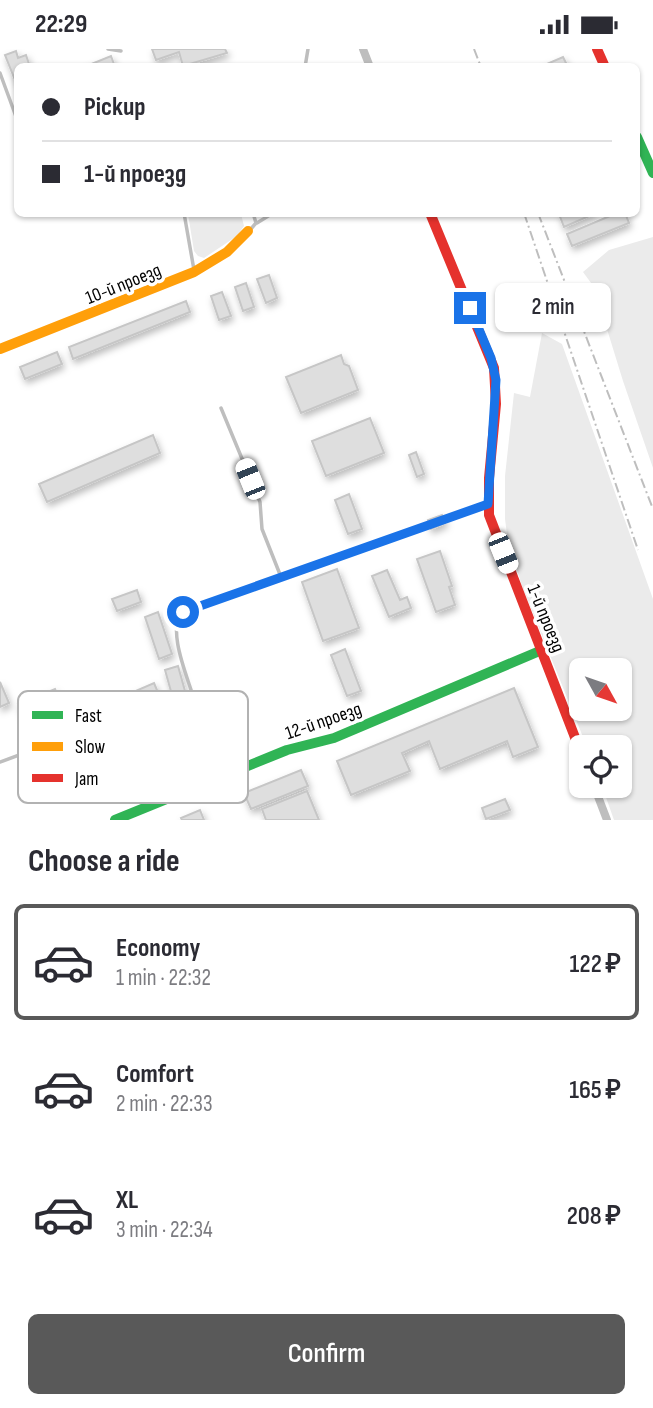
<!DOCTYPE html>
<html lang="en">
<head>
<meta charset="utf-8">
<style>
  :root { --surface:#fff; --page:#f2f2f3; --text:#2b2b33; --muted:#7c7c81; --line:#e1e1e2; --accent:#595959 }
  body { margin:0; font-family:"Sofia Sans Condensed",sans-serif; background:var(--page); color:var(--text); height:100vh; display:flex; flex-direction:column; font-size:26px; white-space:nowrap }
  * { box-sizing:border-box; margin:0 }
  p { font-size:23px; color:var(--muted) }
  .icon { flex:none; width:38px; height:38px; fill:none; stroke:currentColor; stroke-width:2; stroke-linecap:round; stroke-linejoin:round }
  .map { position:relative; height:771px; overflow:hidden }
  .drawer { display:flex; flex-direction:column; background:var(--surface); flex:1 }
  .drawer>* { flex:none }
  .hud { position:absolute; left:14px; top:14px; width:626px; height:154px; border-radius:10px; box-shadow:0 2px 5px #0004; display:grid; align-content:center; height:154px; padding:0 28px; background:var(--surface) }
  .needle { width:46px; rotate:130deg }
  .buttons { position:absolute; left:569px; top:609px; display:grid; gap:14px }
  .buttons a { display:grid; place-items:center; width:63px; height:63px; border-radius:10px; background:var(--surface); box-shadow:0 2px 5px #0004; font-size:35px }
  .end { position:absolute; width:32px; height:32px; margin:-16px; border:9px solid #1a73e8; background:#fff; box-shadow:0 0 0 4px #fff }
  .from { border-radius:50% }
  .bubble { position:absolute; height:49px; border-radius:10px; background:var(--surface); box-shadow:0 2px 5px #0004; font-size:23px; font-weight:600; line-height:49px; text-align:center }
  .car { position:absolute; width:21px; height:42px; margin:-21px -10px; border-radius:9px; box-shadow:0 0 5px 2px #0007; background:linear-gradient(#fff 24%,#345 0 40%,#fff 0 76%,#345 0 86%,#fff 0) }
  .hud b { display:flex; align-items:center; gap:24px; height:66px; font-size:26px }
  .hud b+b { border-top:2px solid var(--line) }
  .hud i { width:18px; height:18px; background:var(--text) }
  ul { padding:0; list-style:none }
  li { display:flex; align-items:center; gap:21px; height:116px; margin:0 14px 10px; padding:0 14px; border:4px solid transparent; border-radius:10px }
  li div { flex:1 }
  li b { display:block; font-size:26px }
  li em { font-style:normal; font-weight:600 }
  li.selected { border-color:var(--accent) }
  li>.icon { width:63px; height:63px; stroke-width:1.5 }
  h2 { padding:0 28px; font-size:32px; line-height:84px }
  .primary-button { display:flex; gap:14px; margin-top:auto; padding:14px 28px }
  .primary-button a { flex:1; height:80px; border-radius:10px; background:var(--accent); color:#fff; font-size:28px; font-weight:600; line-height:80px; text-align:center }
  .status { display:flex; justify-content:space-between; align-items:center; height:49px; padding:0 35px; background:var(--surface); direction:ltr }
  .status svg { height:19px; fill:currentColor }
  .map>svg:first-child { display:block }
</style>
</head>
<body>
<div class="status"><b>22:29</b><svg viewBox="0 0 49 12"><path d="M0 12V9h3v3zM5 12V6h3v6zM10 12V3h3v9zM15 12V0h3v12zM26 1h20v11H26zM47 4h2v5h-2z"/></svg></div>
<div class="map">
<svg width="653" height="771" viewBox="0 0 653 771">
  <defs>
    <filter id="shadow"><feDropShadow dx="2" dy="4" stdDeviation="3.5" flood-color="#0004"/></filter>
  </defs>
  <rect width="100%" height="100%" fill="#fff"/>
  <path fill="#ebebeb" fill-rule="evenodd" d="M 188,165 L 241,165 L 244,177 L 237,187 L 204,209 L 198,207 L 194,202 Z
    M 653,188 L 653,419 L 623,332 L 594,238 L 583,223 L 609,201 Z
    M 542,284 L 562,295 L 653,550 L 653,771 L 614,771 L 602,737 L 620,737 L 620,698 L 587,698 L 522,537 L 508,493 L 505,470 L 505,427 L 514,344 L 530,348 ZM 581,621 L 620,621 L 620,660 L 581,660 Z"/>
  <path fill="#dedede" stroke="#c6c6c6" stroke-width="2" filter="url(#shadow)" d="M 152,0 L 225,0 L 227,4 L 183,17 L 179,3 L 156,11 Z
    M 16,2 L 18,9 L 26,6 L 30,18 L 18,18 L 17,36 L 5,6 Z
    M 111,7 L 115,18 L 84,18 Z
    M 563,8 L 568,18 L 540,18 Z
    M 561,164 L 596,164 L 564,178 L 559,165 Z
    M 617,164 L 625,164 L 629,174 L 572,197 L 567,185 Z
    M 269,226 L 277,249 L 266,254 L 257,230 Z
    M 246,234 L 254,258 L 243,262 L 235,238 Z
    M 222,243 L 231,267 L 219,271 L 211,247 Z
    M 186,252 L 190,263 L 73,310 L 69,298 Z
    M 57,303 L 62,315 L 25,330 L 20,318 Z
    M 341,306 L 344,315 L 349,317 L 358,341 L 301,364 L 286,328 Z
    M 370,369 L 384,404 L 326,427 L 312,392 Z
    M 153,386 L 160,404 L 47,453 L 39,435 Z
    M 416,403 L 424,425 L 417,428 L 409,406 Z
    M 349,445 L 362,480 L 348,485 L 335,451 Z
    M 442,466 L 445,474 L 431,480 L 428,471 Z
    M 440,502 L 452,537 L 449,538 L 455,556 L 436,563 L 417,510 Z
    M 337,520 L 359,579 L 323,592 L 302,533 Z
    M 387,521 L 400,551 L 407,548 L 411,559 L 389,568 L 372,527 Z
    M 137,541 L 141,553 L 117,562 L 112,550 Z
    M 158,563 L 172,605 L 159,610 L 145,568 Z
    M 345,600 L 361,642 L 347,647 L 331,606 Z
    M 178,617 L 185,642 L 172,646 L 165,621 Z
    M 0,633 L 9,654 L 0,658 Z
    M 154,634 L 159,646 L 136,656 L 131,644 Z
    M 514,639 L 538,698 L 513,708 L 507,692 L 440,720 L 429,692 L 402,704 L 410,722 L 351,746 L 337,712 Z
    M 55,640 L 64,662 L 57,664 L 59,669 L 29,681 L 18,655 Z
    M 301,721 L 308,737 L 251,760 L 244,744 Z
    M 307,742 L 319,771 L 266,771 L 262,760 Z
    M 505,750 L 510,761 L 486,770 L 482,759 Z
    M 200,761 L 204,771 L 182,771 L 181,769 Z"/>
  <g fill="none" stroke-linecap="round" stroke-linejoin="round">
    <path stroke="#bebebe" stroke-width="3.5" d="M 108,0 L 121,2
      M 305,18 L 308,0
      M 0,24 L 18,73
      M 184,164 L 194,221
      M 257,174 L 273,164
      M 250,181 L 256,174 L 253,164
      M 221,359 L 260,453 L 262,480 L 281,528 L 486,456
      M 193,647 C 187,627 166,578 183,563 L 281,528
      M 0,713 L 54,693 L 70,730"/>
    <path stroke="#bebebe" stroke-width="8" d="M 363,0 L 370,18
      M 594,737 L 607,771"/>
    <path stroke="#30b455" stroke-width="10" d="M 637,88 L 653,124
      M 115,771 L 287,701 L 334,689 L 542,601"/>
    <path stroke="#ff9f0a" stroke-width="10" d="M 0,300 L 194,223 L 227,203 L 248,182"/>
    <path stroke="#e5322d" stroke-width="10" d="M 597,0 L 605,18
      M 430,164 L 494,319 L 496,355 L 489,429 L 489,466 L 581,704"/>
    <path stroke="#bebebe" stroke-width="2" stroke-dasharray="10 3.5 2 3.5" stroke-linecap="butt" d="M 474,0 L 481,18
      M 524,164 L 638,501
      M 538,164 L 653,460"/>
  </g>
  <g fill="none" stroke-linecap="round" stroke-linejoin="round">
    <path stroke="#1a73e8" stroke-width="9" d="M 183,563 L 488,455 L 496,331 L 491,309 L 470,259"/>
  </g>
  <g text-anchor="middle" stroke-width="7" stroke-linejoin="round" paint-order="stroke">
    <g font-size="19" fill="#000" stroke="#fff">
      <text transform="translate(123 234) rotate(-22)" y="7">10-й проезд</text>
      <text transform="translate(547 569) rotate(68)" y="7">1-й проезд</text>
      <text transform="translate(323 671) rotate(-19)" y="7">12-й проезд</text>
    </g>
  </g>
  <rect x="18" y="642" width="230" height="112" rx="10" fill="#fff" stroke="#b2b2b2" stroke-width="2"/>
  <rect x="32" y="662" width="31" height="8" fill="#30b455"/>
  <rect x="32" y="693" width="31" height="9" fill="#ff9f0a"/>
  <rect x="32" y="725" width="31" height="8" fill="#e5322d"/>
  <g font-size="19" fill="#000">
    <text x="75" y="673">Fast</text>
    <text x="75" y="704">Slow</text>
    <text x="75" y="736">Jam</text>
  </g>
</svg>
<div class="buttons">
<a><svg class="needle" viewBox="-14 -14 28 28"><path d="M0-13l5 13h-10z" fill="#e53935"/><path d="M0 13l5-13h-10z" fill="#7c7c81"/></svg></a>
<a><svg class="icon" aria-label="locate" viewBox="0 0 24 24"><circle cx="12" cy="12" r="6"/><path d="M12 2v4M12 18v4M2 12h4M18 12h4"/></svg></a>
</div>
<i class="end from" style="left:183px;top:563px"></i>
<i class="end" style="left:470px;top:259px"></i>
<div class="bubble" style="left:495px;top:234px;width:116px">2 min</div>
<i class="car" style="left:250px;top:430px;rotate:338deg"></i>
<i class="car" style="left:503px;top:504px;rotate:158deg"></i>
<div class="hud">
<b><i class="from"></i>Pickup</b>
<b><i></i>1-й проезд</b>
</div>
</div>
<section class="drawer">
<h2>Choose a ride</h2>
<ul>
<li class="selected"><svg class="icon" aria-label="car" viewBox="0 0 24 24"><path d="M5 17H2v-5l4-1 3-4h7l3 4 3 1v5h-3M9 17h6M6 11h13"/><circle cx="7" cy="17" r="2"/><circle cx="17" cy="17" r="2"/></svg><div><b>Economy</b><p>1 min · 22:32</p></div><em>122 ₽</em></li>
<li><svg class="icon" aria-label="car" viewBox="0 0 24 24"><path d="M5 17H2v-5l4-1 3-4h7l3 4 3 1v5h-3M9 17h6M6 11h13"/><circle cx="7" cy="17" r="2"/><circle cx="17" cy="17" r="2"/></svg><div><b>Comfort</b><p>2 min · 22:33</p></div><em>165 ₽</em></li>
<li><svg class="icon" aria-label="car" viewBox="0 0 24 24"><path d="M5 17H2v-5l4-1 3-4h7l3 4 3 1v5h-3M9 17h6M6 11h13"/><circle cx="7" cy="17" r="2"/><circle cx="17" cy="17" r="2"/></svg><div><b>XL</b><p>3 min · 22:34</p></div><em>208 ₽</em></li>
</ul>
<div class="primary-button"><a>Confirm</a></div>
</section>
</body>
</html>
